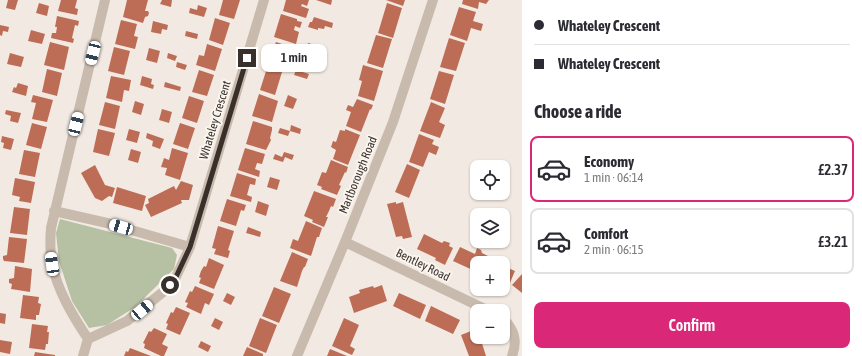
<!DOCTYPE html>
<html lang="en">
<head>
<meta charset="utf-8">
<style>
  :root { --surface:#fff; --page:#f7f7f7; --text:#2b2b33; --muted:#7c7c81; --line:#e1e1e2; --accent:#db2777 }
  body { margin:0; font-family:"Asap Condensed",sans-serif; background:var(--page); color:var(--text); height:100vh; display:flex; flex-direction:column; font-size:15px; white-space:nowrap }
  * { box-sizing:border-box; margin:0 }
  p { font-size:13px; color:var(--muted) }
  .icon { flex:none; width:22px; height:22px; fill:none; stroke:currentColor; stroke-width:2; stroke-linecap:round; stroke-linejoin:round }
  .map { position:relative; flex:1; overflow:hidden }
  .details { display:flex; flex-direction:column; background:var(--surface); width:340px }
  .details>* { flex:none }
  .hud { display:grid; align-content:center; height:88px; padding:0 12px; background:var(--surface) }
  .tools { position:absolute; left:470px; top:160px; display:grid; gap:8px }
  .tools a { display:grid; place-items:center; width:40px; height:40px; border-radius:8px; background:var(--surface); box-shadow:0 1px 3px #0004; font-size:20px }
  .end { position:absolute; width:18px; height:18px; margin:-9px; border:5px solid #39302c; background:#fff; box-shadow:0 0 0 2px #fff }
  .from { border-radius:50% }
  .bubble { position:absolute; height:28px; border-radius:8px; background:var(--surface); box-shadow:0 1px 3px #0004; font-size:13px; font-weight:600; line-height:28px; text-align:center }
  .car { position:absolute; width:12px; height:24px; margin:-12px -6px; border-radius:5px; box-shadow:0 0 3px 1px #0007; background:linear-gradient(#fff 24%,#345 0 40%,#fff 0 76%,#345 0 86%,#fff 0) }
  .hud b { display:flex; align-items:center; gap:14px; height:38px; font-size:15px }
  .hud b+b { border-top:1px solid var(--line) }
  .hud i { width:10px; height:10px; background:var(--text) }
  ul { padding:0; list-style:none }
  li { display:flex; align-items:center; gap:12px; height:66px; margin:0 8px 6px; padding:0 4px; border:2px solid var(--line); border-radius:8px }
  li div { flex:1 }
  li b { display:block; font-size:15px }
  li em { font-style:normal; font-weight:600 }
  li.on { border-color:var(--accent) }
  li>.icon { width:36px; height:36px; stroke-width:1.5 }
  h2 { padding:0 12px; font-size:18px; line-height:48px }
  .cta { display:flex; gap:8px; margin-top:auto; padding:8px 12px }
  .cta a { flex:1; height:46px; border-radius:8px; background:var(--accent); color:#fff; font-size:16px; font-weight:600; line-height:46px; text-align:center }
  main { display:flex; flex:1; min-height:0 }
  .map>svg:first-child { display:block }
</style>
</head>
<body>
<main>
<div class="map">
<svg width="522" height="356" viewBox="0 0 522 356">
  <rect width="100%" height="100%" fill="#f2eae2"/>
  <path fill="#b6c0a2" d="M 60,219 L 172,248 L 177,255 L 174,269 L 135,307 L 107,325 L 89,328 L 72,301 L 59,261 L 56,233 Z"/>
  <path fill="#bd6d55" d="M 8,0 L 18,0 L 15,10 L 6,8 Z
    M 61,0 L 77,0 L 75,8 L 78,9 L 77,15 L 58,11 Z
    M 127,0 L 148,0 L 145,11 L 148,11 L 149,13 L 148,16 L 145,17 L 143,23 L 123,17 Z
    M 162,0 L 172,0 L 171,7 L 160,4 Z
    M 223,0 L 240,0 L 234,19 L 219,15 Z
    M 286,0 L 309,0 L 307,6 L 302,4 L 301,6 L 309,9 L 306,18 L 283,11 Z
    M 316,0 L 332,0 L 331,5 Z
    M 386,0 L 405,0 L 403,6 Z
    M 463,0 L 489,0 L 486,4 L 479,2 L 478,9 L 462,4 Z
    M 39,3 L 49,6 L 47,16 L 36,13 Z
    M 387,3 L 402,8 L 393,38 L 378,33 Z
    M 198,5 L 207,8 L 204,17 L 189,13 L 190,8 L 197,10 Z
    M 459,7 L 476,12 L 473,21 L 483,24 L 481,31 L 471,28 L 467,41 L 450,35 Z
    M 281,14 L 297,19 L 297,21 L 302,22 L 300,28 L 295,26 L 294,30 L 299,32 L 296,44 L 274,37 Z
    M 57,16 L 79,21 L 78,26 L 75,25 L 72,38 L 74,39 L 73,43 L 51,38 L 52,33 L 56,33 L 57,27 L 55,27 Z
    M 314,17 L 333,23 L 332,28 L 325,26 L 324,29 L 318,28 L 318,30 L 308,27 L 310,22 L 312,22 Z
    M 215,18 L 230,23 L 223,45 L 209,40 Z
    M 121,20 L 137,24 L 134,36 L 138,37 L 135,49 L 115,44 Z
    M 153,21 L 168,25 L 167,30 L 162,29 L 161,34 L 151,32 Z
    M 0,25 L 9,27 L 8,32 L 3,31 L 2,36 L 0,35 Z
    M 31,30 L 45,34 L 42,44 L 28,41 Z
    M 186,31 L 198,34 L 197,39 L 185,36 Z
    M 376,35 L 392,39 L 383,68 L 367,63 Z
    M 449,38 L 465,43 L 456,71 L 440,67 Z
    M 50,42 L 69,47 L 64,70 L 44,65 Z
    M 276,42 L 291,47 L 284,69 L 268,64 Z
    M 308,43 L 322,47 L 320,53 L 317,52 L 315,58 L 304,55 Z
    M 207,44 L 222,49 L 215,71 L 196,65 L 199,55 L 204,56 Z
    M 114,47 L 130,51 L 124,75 L 108,71 Z
    M 149,48 L 160,51 L 157,63 L 146,60 Z
    M 10,53 L 24,57 L 21,67 L 7,64 Z
    M 168,53 L 177,56 L 175,61 L 167,58 Z
    M 177,62 L 187,65 L 185,70 L 176,67 Z
    M 363,65 L 383,71 L 374,101 L 358,96 L 362,81 L 359,80 Z
    M 267,68 L 282,72 L 275,95 L 260,90 Z
    M 47,69 L 62,73 L 57,96 L 42,92 Z
    M 199,70 L 214,75 L 207,96 L 192,92 Z
    M 296,70 L 309,74 L 307,79 L 294,75 Z
    M 439,71 L 454,75 L 445,104 L 430,99 Z
    M 111,76 L 131,80 L 129,91 L 124,90 L 122,102 L 106,98 Z
    M 142,76 L 152,79 L 151,84 L 154,85 L 153,89 L 140,85 Z
    M 165,82 L 181,87 L 180,91 L 164,87 Z
    M 18,83 L 28,86 L 26,96 L 12,92 L 14,87 L 16,88 Z
    M 259,94 L 278,101 L 272,122 L 252,116 Z
    M 33,95 L 53,100 L 47,122 L 32,119 L 36,103 L 31,102 Z
    M 288,95 L 297,99 L 293,109 L 284,106 Z
    M 189,96 L 204,101 L 197,123 L 182,118 Z
    M 357,99 L 373,105 L 371,110 L 370,109 L 361,132 L 346,126 L 351,112 L 346,110 L 348,105 L 353,107 Z
    M 135,101 L 144,104 L 141,115 L 132,112 Z
    M 105,102 L 120,106 L 115,129 L 99,125 Z
    M 431,102 L 445,108 L 439,122 L 445,125 L 440,138 L 420,131 Z
    M 162,109 L 172,112 L 169,123 L 159,120 Z
    M 6,110 L 21,113 L 18,123 L 10,121 L 11,116 L 5,114 Z
    M 253,121 L 272,127 L 272,130 L 270,138 L 271,140 L 266,150 L 246,144 Z
    M 32,123 L 47,127 L 41,149 L 26,145 Z
    M 180,123 L 195,128 L 188,149 L 173,144 Z
    M 291,125 L 301,129 L 300,134 L 290,131 Z
    M 280,128 L 290,131 L 288,136 L 278,133 Z
    M 98,129 L 115,133 L 109,156 L 93,152 Z
    M 129,129 L 140,132 L 137,143 L 126,140 Z
    M 345,129 L 360,135 L 348,165 L 333,159 L 336,150 L 331,147 L 333,141 L 336,142 L 340,130 L 345,131 Z
    M 147,133 L 164,139 L 160,149 L 152,146 L 153,141 L 146,138 Z
    M 419,134 L 434,140 L 432,144 L 439,147 L 436,155 L 429,152 L 423,167 L 409,162 Z
    M 2,136 L 14,139 L 11,150 L 3,148 L 4,143 L 1,142 Z
    M 172,148 L 188,153 L 180,180 L 165,175 L 167,168 L 161,167 L 164,158 L 169,160 Z
    M 245,148 L 265,154 L 262,164 L 257,163 L 255,169 L 260,171 L 259,177 L 238,170 Z
    M 131,149 L 141,152 L 138,163 L 128,160 Z
    M 24,150 L 40,153 L 35,177 L 19,174 Z
    M 284,152 L 294,155 L 292,160 L 285,157 L 283,162 L 273,159 L 275,154 L 282,157 Z
    M 331,160 L 348,167 L 346,173 L 345,172 L 339,185 L 341,186 L 337,195 L 321,189 L 322,187 L 317,185 L 322,172 L 326,173 Z
    M 407,164 L 420,170 L 409,198 L 395,192 Z
    M 95,165 L 105,185 L 115,188 L 112,197 L 109,196 L 102,201 L 95,198 L 81,173 Z
    M 237,173 L 256,179 L 255,185 L 250,184 L 247,195 L 252,197 L 251,202 L 230,196 Z
    M 270,177 L 280,180 L 277,190 L 267,187 Z
    M 15,178 L 35,182 L 31,203 L 19,201 L 20,197 L 12,195 Z
    M 181,181 L 193,185 L 189,200 L 181,200 L 182,203 L 151,217 L 145,205 L 149,203 L 148,199 L 174,186 L 176,190 Z
    M 117,187 L 146,196 L 142,211 L 113,203 Z
    M 314,191 L 336,199 L 333,207 L 331,206 L 329,211 L 326,217 L 328,217 L 324,227 L 312,222 L 313,220 L 304,216 Z
    M 227,199 L 246,205 L 244,211 L 241,210 L 236,226 L 220,221 Z
    M 258,201 L 269,205 L 266,216 L 255,212 Z
    M 396,202 L 396,204 L 403,202 L 412,237 L 403,239 L 402,236 L 396,237 L 387,204 Z
    M 14,207 L 30,209 L 27,235 L 10,233 Z
    M 306,221 L 322,228 L 319,237 L 317,237 L 311,256 L 290,248 L 293,239 L 298,241 Z
    M 218,226 L 234,231 L 228,250 L 230,251 L 228,258 L 214,254 L 216,249 L 212,248 Z
    M 248,227 L 261,232 L 260,237 L 246,233 Z
    M 424,234 L 442,243 L 444,241 L 450,243 L 449,246 L 453,248 L 445,265 L 435,260 L 436,258 L 417,249 Z
    M 9,237 L 27,239 L 24,263 L 4,261 L 3,259 L 3,256 L 7,255 Z
    M 460,247 L 475,254 L 477,248 L 481,250 L 482,253 L 490,257 L 487,263 L 477,263 L 477,272 L 453,261 Z
    M 292,252 L 308,259 L 305,267 L 304,267 L 302,271 L 297,287 L 280,281 Z
    M 209,258 L 224,265 L 214,289 L 199,283 L 201,278 L 199,277 L 201,271 L 204,266 L 206,267 Z
    M 15,266 L 32,269 L 30,292 L 11,289 L 12,284 L 9,283 L 9,279 L 14,278 Z
    M 503,266 L 515,271 L 509,285 L 503,282 Z
    M 522,274 L 522,293 L 512,285 Z
    M 382,285 L 387,301 L 354,313 L 349,297 L 360,293 L 359,290 L 373,286 L 374,288 Z
    M 195,286 L 214,294 L 209,305 L 205,303 L 201,314 L 186,307 L 188,303 L 185,302 L 190,291 L 192,292 Z
    M 274,287 L 291,294 L 279,323 L 262,316 Z
    M 227,293 L 235,297 L 231,305 L 223,301 Z
    M 399,293 L 426,305 L 420,319 L 393,306 Z
    M 23,295 L 39,297 L 38,303 L 41,304 L 39,315 L 36,315 L 36,320 L 20,318 Z
    M 431,306 L 460,320 L 453,334 L 425,321 Z
    M 176,307 L 190,313 L 180,335 L 166,329 L 168,324 L 166,323 L 171,312 L 173,313 Z
    M 0,313 L 6,314 L 5,324 L 0,323 Z
    M 215,318 L 223,322 L 219,330 L 211,326 Z
    M 260,318 L 277,325 L 266,353 L 249,346 Z
    M 344,318 L 359,325 L 350,346 L 355,349 L 352,355 L 332,346 Z
    M 32,324 L 48,326 L 47,332 L 49,332 L 48,344 L 46,344 L 45,350 L 29,348 Z
    M 154,328 L 167,334 L 162,344 L 168,347 L 164,356 L 161,356 L 144,348 L 145,344 L 143,343 L 149,331 L 151,332 Z
    M 476,329 L 477,337 L 480,337 L 486,356 L 469,356 L 461,335 Z
    M 0,340 L 12,342 L 10,354 L 0,352 Z
    M 201,341 L 211,346 L 208,352 L 198,347 Z
    M 247,347 L 263,354 L 263,356 L 243,356 Z
    M 130,348 L 151,356 L 124,356 L 126,351 L 128,352 Z
    M 330,349 L 347,356 L 327,356 Z
    M 35,352 L 55,355 L 55,356 L 34,356 Z"/>
  <g fill="none" stroke-linecap="round" stroke-linejoin="round">
    <path stroke="#c9baae" stroke-width="10" d="M 54,211 L 107,223 L 190,247
      M 345,242 L 489,311
      M 503,318 C 514,330 518,340 512,356
      M 88,339 L 127,321 L 163,292 L 176,277 L 190,247 L 264,0
      M 83,356 L 88,339 C 73,316 58,292 52,264 C 50,252 50,240 51,228 L 105,0
      M 297,356 L 345,242 L 393,122 L 433,0"/>
  </g>
  <g fill="none" stroke-linecap="round" stroke-linejoin="round">
    <path stroke="#39302c" stroke-width="5" d="M 170,285 L 176,277 L 190,247 L 247,58"/>
  </g>
  <g text-anchor="middle" stroke-width="4" stroke-linejoin="round" paint-order="stroke">
    <g font-size="12" fill="#39302c" stroke="#f9f4ee">
      <text transform="translate(215 120) rotate(-73)" y="4">Whateley Crescent</text>
      <text transform="translate(358 175) rotate(-68)" y="4">Marlborough Road</text>
      <text transform="translate(423 265) rotate(26)" y="4">Bentley Road</text>
    </g>
  </g>
</svg>
<div class="tools">
<a><svg class="icon" aria-label="locate" viewBox="0 0 24 24"><circle cx="12" cy="12" r="6"/><path d="M12 2v4M12 18v4M2 12h4M18 12h4"/></svg></a>
<a><svg class="icon" aria-label="layers" viewBox="0 0 24 24"><path d="M12 4l9 5-9 5-9-5zM3 14l9 5 9-5"/></svg></a>
<a>+</a>
<a>−</a>
</div>
<i class="end from" style="left:170px;top:285px"></i>
<i class="end" style="left:247px;top:58px"></i>
<div class="bubble" style="left:261px;top:44px;width:66px">1 min</div>
<i class="car" style="left:93px;top:53px;rotate:194deg"></i>
<i class="car" style="left:76px;top:124px;rotate:14deg"></i>
<i class="car" style="left:121px;top:227px;rotate:286deg"></i>
<i class="car" style="left:52px;top:264px;rotate:352deg"></i>
<i class="car" style="left:142px;top:310px;rotate:50deg"></i>
</div>
<section class="details">
<div class="hud">
<b><i class="from"></i>Whateley Crescent</b>
<b><i></i>Whateley Crescent</b>
</div>
<h2>Choose a ride</h2>
<ul>
<li class="on"><svg class="icon" aria-label="car" viewBox="0 0 24 24"><path d="M5 17H2v-5l4-1 3-4h7l3 4 3 1v5h-3M9 17h6M6 11h13"/><circle cx="7" cy="17" r="2"/><circle cx="17" cy="17" r="2"/></svg><div><b>Economy</b><p>1 min · 06:14</p></div><em>£2.37</em></li>
<li><svg class="icon" aria-label="car" viewBox="0 0 24 24"><path d="M5 17H2v-5l4-1 3-4h7l3 4 3 1v5h-3M9 17h6M6 11h13"/><circle cx="7" cy="17" r="2"/><circle cx="17" cy="17" r="2"/></svg><div><b>Comfort</b><p>2 min · 06:15</p></div><em>£3.21</em></li>
</ul>
<div class="cta"><a>Confirm</a></div>
</section>
</main>
</body>
</html>
